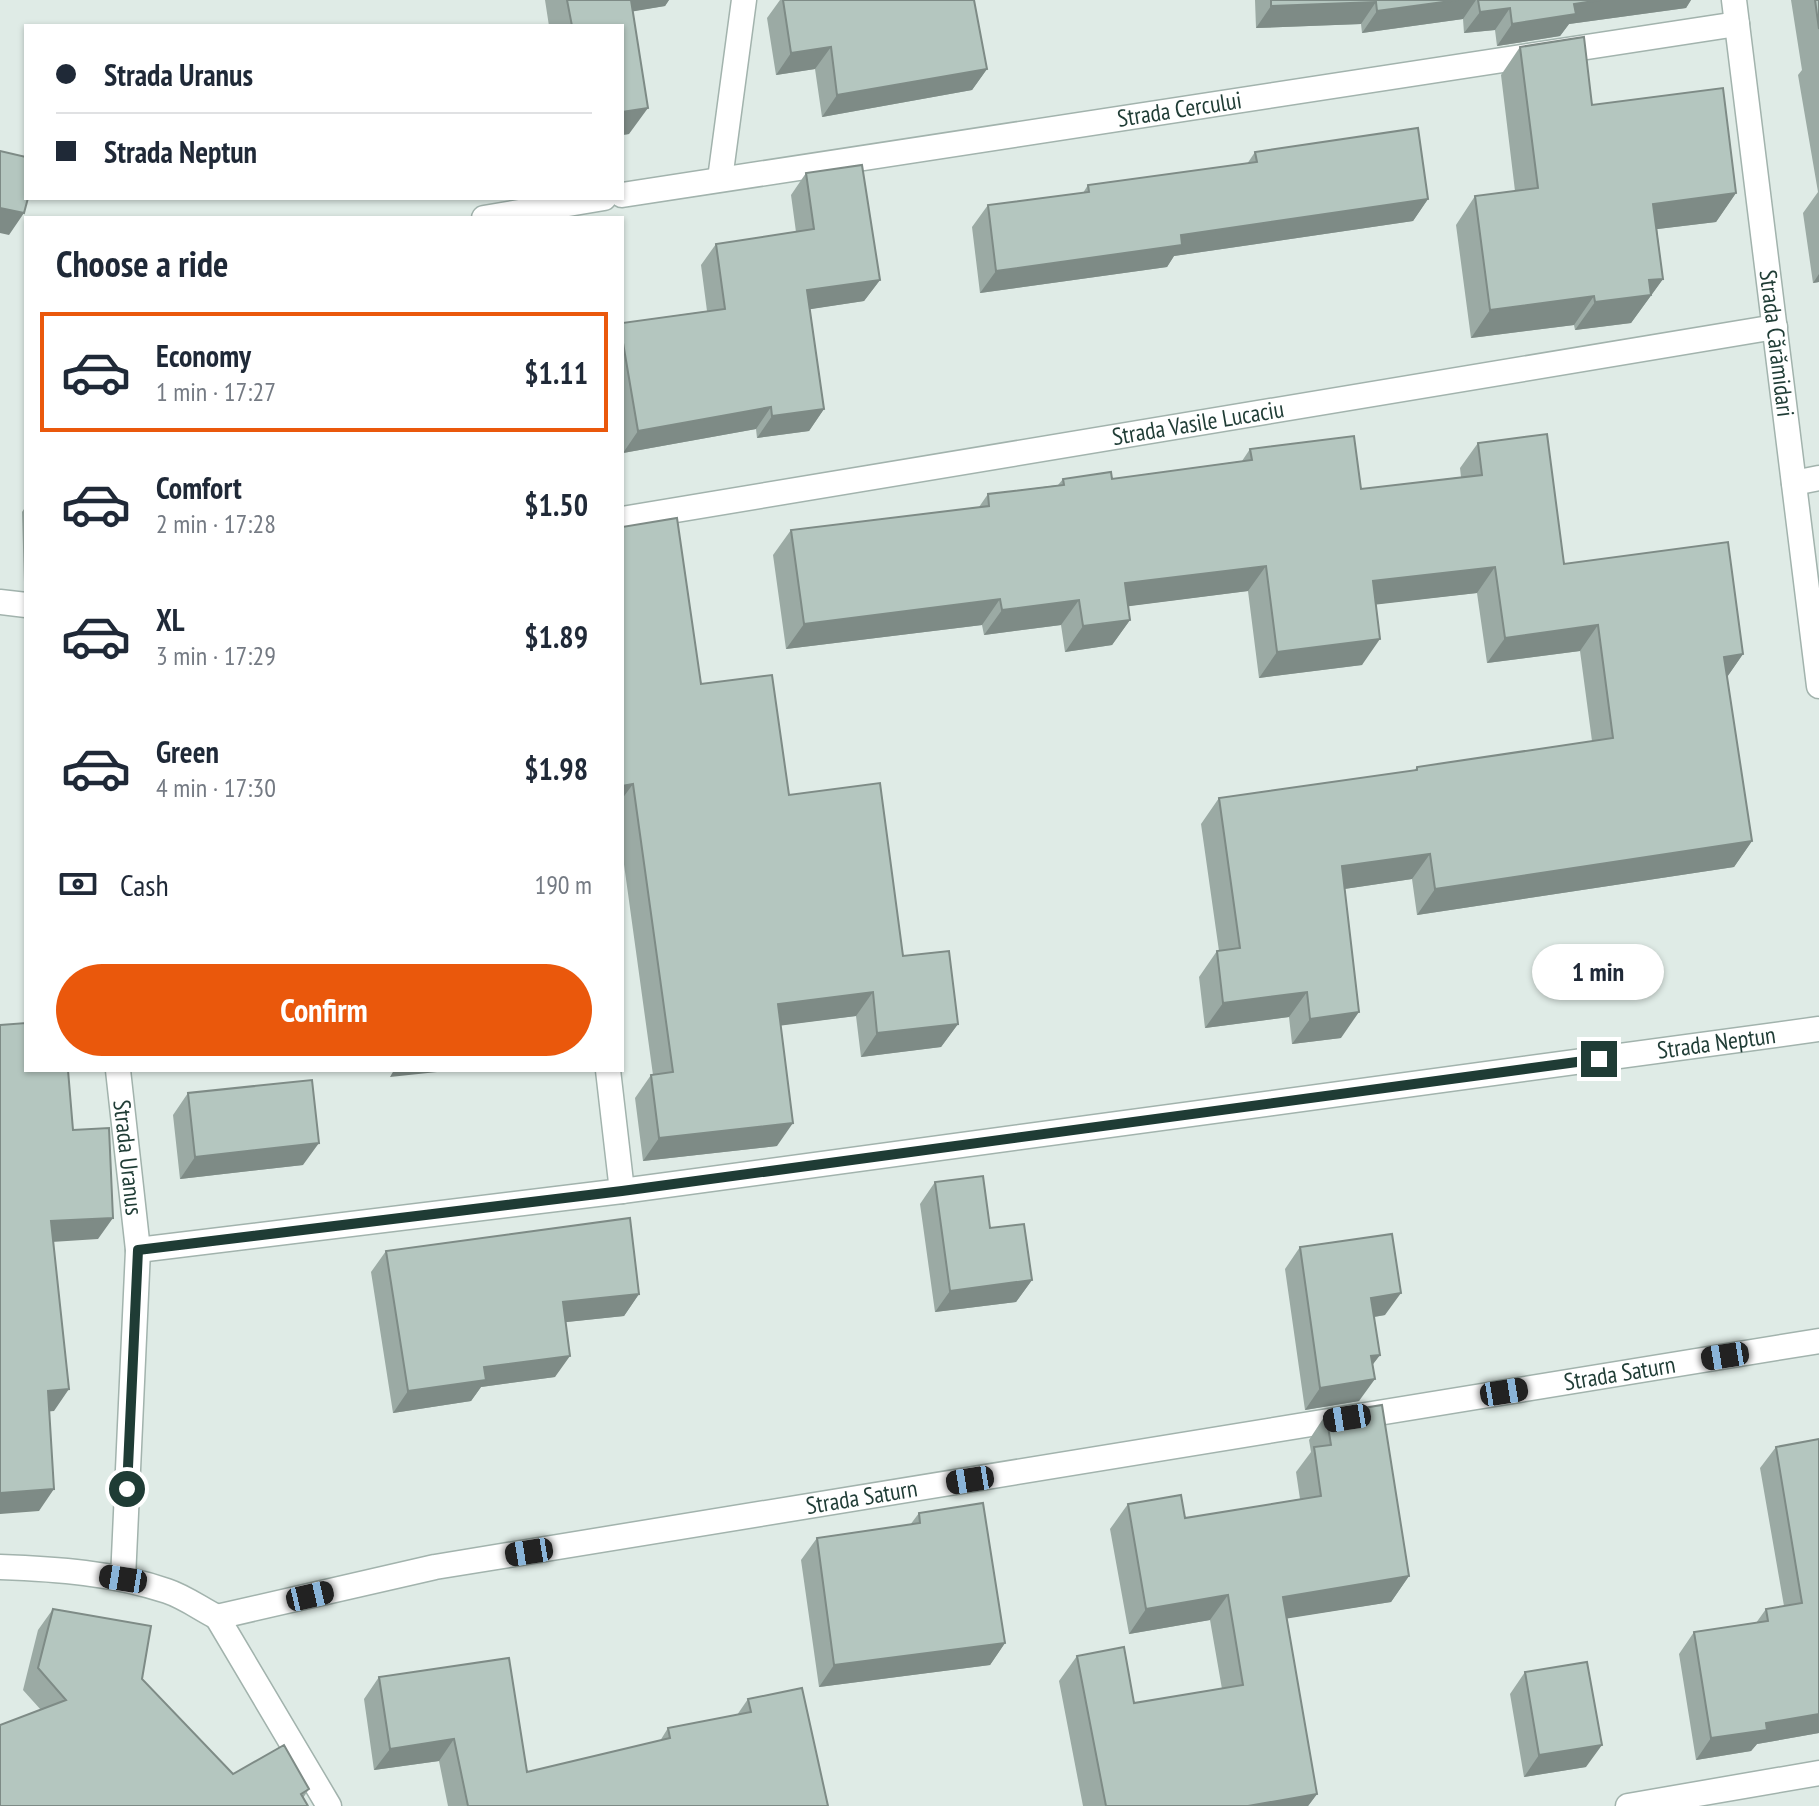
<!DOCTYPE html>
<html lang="en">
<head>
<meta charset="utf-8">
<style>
  :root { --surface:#fff; --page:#f2f2f3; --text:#1f2937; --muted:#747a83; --line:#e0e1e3; --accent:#ea580c }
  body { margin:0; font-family:"PT Sans Narrow",sans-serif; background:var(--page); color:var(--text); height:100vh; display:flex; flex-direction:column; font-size:30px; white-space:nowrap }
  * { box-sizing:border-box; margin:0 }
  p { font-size:26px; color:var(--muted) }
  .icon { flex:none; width:44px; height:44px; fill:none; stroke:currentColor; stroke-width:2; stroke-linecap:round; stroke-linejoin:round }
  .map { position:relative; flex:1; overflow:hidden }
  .drawer { position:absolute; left:24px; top:216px; width:600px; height:856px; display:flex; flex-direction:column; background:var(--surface); border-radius:0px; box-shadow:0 2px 6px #0004 }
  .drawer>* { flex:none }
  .banner { position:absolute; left:24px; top:24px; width:600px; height:176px; border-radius:0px; box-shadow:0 2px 6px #0004; display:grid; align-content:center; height:176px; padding:0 32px; background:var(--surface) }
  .end { position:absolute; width:36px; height:36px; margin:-18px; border:10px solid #1f3c35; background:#fff; box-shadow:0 0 0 4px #fff }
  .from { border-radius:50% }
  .bubble { position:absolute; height:56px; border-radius:28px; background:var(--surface); box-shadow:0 2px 6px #0004; font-size:26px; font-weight:600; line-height:56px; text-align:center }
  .car { position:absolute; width:24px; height:48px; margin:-24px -12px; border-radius:10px; box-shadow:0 0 6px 2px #0007; background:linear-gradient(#222 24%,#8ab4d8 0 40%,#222 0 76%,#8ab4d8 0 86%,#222 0) }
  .banner b { display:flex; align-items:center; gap:28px; height:76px; font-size:30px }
  .banner b+b { border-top:2px solid var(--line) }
  .banner i { width:20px; height:20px; background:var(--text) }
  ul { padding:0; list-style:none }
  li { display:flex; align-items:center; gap:24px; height:120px; margin:0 16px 12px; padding:0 16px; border:4px solid transparent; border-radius:0px }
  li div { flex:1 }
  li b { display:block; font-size:30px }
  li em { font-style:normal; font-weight:600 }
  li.on { border-color:var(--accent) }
  li>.icon { width:72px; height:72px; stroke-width:1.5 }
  h2 { padding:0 32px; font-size:36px; line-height:96px }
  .pay { display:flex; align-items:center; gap:20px; height:88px; padding:0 32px; font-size:30px }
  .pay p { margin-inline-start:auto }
  .action { display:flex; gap:16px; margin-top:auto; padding:16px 32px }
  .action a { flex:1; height:92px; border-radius:48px; background:var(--accent); color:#fff; font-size:32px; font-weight:600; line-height:92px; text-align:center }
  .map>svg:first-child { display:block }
</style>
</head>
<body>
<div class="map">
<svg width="1819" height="1806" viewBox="0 0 1819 1806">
  <rect width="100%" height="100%" fill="#dfebe6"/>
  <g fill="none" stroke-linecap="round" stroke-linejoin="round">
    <g stroke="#a2b3ad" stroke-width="27">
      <g id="minor">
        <path id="s1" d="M 1734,0 L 1819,686"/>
        <path d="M 720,179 L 744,0"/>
        <path id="s2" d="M 622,195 L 1737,24"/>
        <path d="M 484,218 L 604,198"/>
        <path d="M 1794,483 L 1819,478"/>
        <path id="s3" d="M 622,519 L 1775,327"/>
        <path d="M 0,602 L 26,605"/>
        <path id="s4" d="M 118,1070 L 138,1250 L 123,1579"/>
        <path d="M 608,1070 L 622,1191"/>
        <path id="s5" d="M 138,1250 L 622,1191 L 1819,1029"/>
        <path d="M 0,1567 C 56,1569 114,1573 167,1591 C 185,1597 201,1609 217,1617"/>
        <path id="s6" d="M 217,1617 L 435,1567 L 1819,1341"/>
        <path d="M 217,1617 L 329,1806"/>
        <path d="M 1628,1806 L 1819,1773"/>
      </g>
    </g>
    <use href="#minor" stroke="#fff" stroke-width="24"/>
  </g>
  <path fill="#9baaa4" d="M 545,0 L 669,0 L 665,6 L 633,11 L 629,134 L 622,135 L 622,26 L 549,26 Z
    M 780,0 L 974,0 L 987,69 L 972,90 L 822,117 L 815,69 L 776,75 L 767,18 Z
    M 1255,0 L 1691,0 L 1686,8 L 1569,24 L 1560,36 L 1497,46 L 1495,30 L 1464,33 L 1463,19 L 1362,33 L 1361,24 L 1256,28 Z
    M 1791,0 L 1819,0 L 1819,282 L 1813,283 L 1803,213 L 1818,192 L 1798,75 L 1802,70 Z
    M 1520,47 L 1592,105 L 1736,193 L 1716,222 L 1657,229 L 1663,279 L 1631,323 L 1575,330 L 1574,325 L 1471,338 L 1456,225 L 1475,196 L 1515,191 L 1501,75 Z
    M 1255,152 L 1428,199 L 1413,221 L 1174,256 L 1167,267 L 980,293 L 972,227 L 988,205 L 1083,193 L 1088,185 L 1247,164 Z
    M 806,173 L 880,280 L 864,301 L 810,309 L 824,409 L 809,431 L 757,438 L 756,429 L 623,453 L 622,323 L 707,311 L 701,265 L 716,244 L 796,232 L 791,195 Z
    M 1478,443 L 1564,564 L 1743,654 L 1727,677 L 1752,841 L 1734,867 L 1417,915 L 1412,879 L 1344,889 L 1341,1038 L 1292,1044 L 1289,1017 L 1205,1028 L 1199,977 L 1217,951 L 1219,951 L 1201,824 L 1219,798 L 1414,771 L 1417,767 L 1592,741 L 1580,651 L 1487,663 L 1477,593 L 1376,604 L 1362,665 L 1259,678 L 1248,591 L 1128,606 L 1130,620 L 1112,645 L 1065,652 L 1061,625 L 984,635 L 982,625 L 786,649 L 773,555 L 791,530 L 979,507 L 988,494 L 1058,485 L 1063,479 L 1112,479 L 1242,461 L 1250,449 L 1361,489 L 1461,477 L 1460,468 Z
    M 26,506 L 26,582 L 24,582 L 22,512 Z
    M 622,527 L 701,684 L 789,795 L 903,956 L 958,1024 L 941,1047 L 861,1057 L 856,1016 L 781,1025 L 777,1146 L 643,1161 L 635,1098 L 651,1075 L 653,1075 L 622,850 Z
    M 188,1093 L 303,1165 L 180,1179 L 173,1115 Z
    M 935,1182 L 990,1228 L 1032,1280 L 1016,1302 L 935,1312 L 920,1204 Z
    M 1300,1247 L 1385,1315 L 1374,1317 L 1380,1355 L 1372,1365 L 1359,1401 L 1305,1410 L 1285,1269 Z
    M 386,1251 L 639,1294 L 624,1316 L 566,1322 L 555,1377 L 481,1387 L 471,1401 L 393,1413 L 371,1272 Z
    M 1326,1414 L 1409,1576 L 1391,1602 L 1286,1618 L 1317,1794 L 1308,1806 L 1083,1806 L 1059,1681 L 1077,1656 L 1134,1703 L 1222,1689 L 1210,1620 L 1129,1634 L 1110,1529 L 1128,1504 L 1185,1518 L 1300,1499 L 1296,1472 L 1311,1452 L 1309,1440 Z
    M 1819,1439 L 1819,1733 L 1757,1744 L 1751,1751 L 1696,1760 L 1679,1654 L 1694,1632 L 1756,1623 L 1766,1609 L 1784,1606 L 1760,1468 L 1776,1447 Z
    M 919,1513 L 1005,1643 L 990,1665 L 819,1687 L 801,1560 L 817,1538 L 910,1525 Z
    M 53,1609 L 142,1679 L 233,1774 L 309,1789 L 303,1798 L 41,1710 L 23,1690 L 38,1630 Z
    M 1525,1672 L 1586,1767 L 1524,1777 L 1510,1694 Z
    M 379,1677 L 527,1772 L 660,1741 L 668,1728 L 737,1715 L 748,1699 L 828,1806 L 448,1806 L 439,1761 L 374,1770 L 364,1699 Z"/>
  <path fill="#7e8b86" d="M 622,0 L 669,0 L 665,6 L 612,15 Z
    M 1458,0 L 1476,0 L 1463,19 L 1362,33 L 1377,11 Z
    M 1600,0 L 1691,0 L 1686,8 L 1569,24 L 1560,36 L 1497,46 L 1512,24 L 1574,4 Z
    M 1376,2 L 1361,24 L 1256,28 L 1271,6 Z
    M 1510,8 L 1495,30 L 1464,33 L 1480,12 Z
    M 831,47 L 815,69 L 776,75 L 791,53 Z
    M 987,69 L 972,90 L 822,117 L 837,95 Z
    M 648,108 L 629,134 L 622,135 L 622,112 Z
    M 1736,193 L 1716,222 L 1633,232 L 1653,204 Z
    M 1428,199 L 1413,221 L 1174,256 L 1167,267 L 980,293 L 996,271 L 1181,235 Z
    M 0,208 L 24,213 L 9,235 L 0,233 Z
    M 1819,274 L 1819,282 L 1813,283 Z
    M 1663,279 L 1631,323 L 1575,330 L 1595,302 L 1649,280 Z
    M 880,280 L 864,301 L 792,312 L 807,290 Z
    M 1594,296 L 1574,325 L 1471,338 L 1490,310 Z
    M 771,407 L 756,429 L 623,453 L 638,431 Z
    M 824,409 L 809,431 L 757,438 L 772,416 Z
    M 1266,566 L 1248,591 L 1107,609 L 1125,583 Z
    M 1495,567 L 1477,593 L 1355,607 L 1373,581 Z
    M 1000,599 L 982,625 L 786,649 L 804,624 Z
    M 1079,600 L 1061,625 L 984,635 L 1002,610 Z
    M 1130,620 L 1112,645 L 1065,652 L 1083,626 Z
    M 1598,625 L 1580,651 L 1487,663 L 1505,638 Z
    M 1380,639 L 1362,665 L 1259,678 L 1277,652 Z
    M 1743,654 L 1725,680 L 1724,657 Z
    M 633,784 L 622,799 L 622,786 Z
    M 1752,841 L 1734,867 L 1417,915 L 1435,889 Z
    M 1430,854 L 1412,879 L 1324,892 L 1342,866 Z
    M 873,992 L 856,1016 L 762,1028 L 778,1004 Z
    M 1307,992 L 1289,1017 L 1205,1028 L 1223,1003 Z
    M 1359,1012 L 1341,1038 L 1292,1044 L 1310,1019 Z
    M 958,1024 L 941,1047 L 861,1057 L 877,1033 Z
    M 394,1070 L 456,1070 L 390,1077 Z
    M 793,1123 L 777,1146 L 643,1161 L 659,1138 Z
    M 319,1143 L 303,1165 L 180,1179 L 195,1157 Z
    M 113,1218 L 98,1239 L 36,1243 L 51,1221 Z
    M 1032,1280 L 1016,1302 L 935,1312 L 950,1291 Z
    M 1401,1293 L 1385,1315 L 1356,1320 L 1371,1298 Z
    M 639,1294 L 624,1316 L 548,1324 L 563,1302 Z
    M 1380,1355 L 1364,1376 L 1371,1356 Z
    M 570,1356 L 555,1377 L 481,1387 L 471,1401 L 393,1413 L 408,1391 L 484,1367 Z
    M 1375,1379 L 1359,1401 L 1305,1410 L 1320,1388 Z
    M 69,1389 L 54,1411 L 32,1413 L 48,1391 Z
    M 54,1489 L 39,1511 L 0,1514 L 0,1493 Z
    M 1409,1576 L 1391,1602 L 1265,1622 L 1283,1597 Z
    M 1228,1595 L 1210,1620 L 1129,1634 L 1146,1609 Z
    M 1005,1643 L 990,1665 L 819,1687 L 834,1665 Z
    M 1819,1714 L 1819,1733 L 1757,1744 L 1751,1751 L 1696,1760 L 1711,1738 L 1766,1723 Z
    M 454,1739 L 439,1761 L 374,1770 L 390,1749 Z
    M 1602,1745 L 1586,1767 L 1524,1777 L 1539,1755 Z
    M 1317,1794 L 1308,1806 L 1248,1806 Z"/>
  <path fill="#b4c6bf" stroke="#7e8b86" stroke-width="2" d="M 567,0 L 631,0 L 648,108 L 622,112 L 622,26 L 572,26 Z
    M 783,0 L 974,0 L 987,69 L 837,95 L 831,47 L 791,53 Z
    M 1271,0 L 1458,0 L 1377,11 L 1376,2 L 1271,6 Z
    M 1478,0 L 1600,0 L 1574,4 L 1576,14 L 1512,24 L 1510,8 L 1480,12 Z
    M 1815,0 L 1819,0 L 1819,29 Z
    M 1584,37 L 1592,105 L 1723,88 L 1736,193 L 1653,204 L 1663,279 L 1649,280 L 1651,295 L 1595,302 L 1594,296 L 1490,310 L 1475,196 L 1538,188 L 1520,47 Z
    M 1418,128 L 1428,199 L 1181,235 L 1182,245 L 996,271 L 988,205 L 1089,192 L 1088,185 L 1257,162 L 1255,152 Z
    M 0,151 L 26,157 L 26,198 L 28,198 L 24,213 L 0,208 Z
    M 862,165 L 880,280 L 807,290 L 824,409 L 772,416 L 771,407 L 638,431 L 622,337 L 622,323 L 725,309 L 716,244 L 814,229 L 806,173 Z
    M 1547,434 L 1564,564 L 1728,542 L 1743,654 L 1724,657 L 1752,841 L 1435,889 L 1430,854 L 1342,866 L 1359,1012 L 1310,1019 L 1307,992 L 1223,1003 L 1217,951 L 1240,948 L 1219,798 L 1417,770 L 1417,767 L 1613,738 L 1598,625 L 1505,638 L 1495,567 L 1373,581 L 1380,639 L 1277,652 L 1266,566 L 1125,583 L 1130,620 L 1083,626 L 1079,600 L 1002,610 L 1000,599 L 804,624 L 791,530 L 989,506 L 988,494 L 1064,485 L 1063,479 L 1111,472 L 1112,479 L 1252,460 L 1250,449 L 1354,436 L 1361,489 L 1482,475 L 1478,443 Z
    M 677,518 L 701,684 L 772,675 L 789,795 L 880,783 L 903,956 L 949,951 L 958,1024 L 877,1033 L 873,992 L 778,1004 L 793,1123 L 659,1138 L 651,1075 L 673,1072 L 633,784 L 622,786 L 622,527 Z
    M 26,1023 L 26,1070 L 68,1070 L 73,1130 L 109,1128 L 113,1218 L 51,1221 L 69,1389 L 48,1391 L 54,1489 L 0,1493 L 0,1025 Z
    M 312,1080 L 319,1143 L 195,1157 L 188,1093 Z
    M 983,1176 L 990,1228 L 1024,1224 L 1032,1280 L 950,1291 L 935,1182 Z
    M 630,1218 L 639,1294 L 563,1302 L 570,1356 L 484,1367 L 486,1380 L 408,1391 L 386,1251 Z
    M 1392,1234 L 1401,1293 L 1371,1298 L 1380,1355 L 1371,1356 L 1375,1379 L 1320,1388 L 1300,1247 Z
    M 1382,1405 L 1409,1576 L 1283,1597 L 1317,1794 L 1248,1806 L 1106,1806 L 1077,1656 L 1124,1647 L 1134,1703 L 1243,1685 L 1228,1595 L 1146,1609 L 1128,1504 L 1181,1495 L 1185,1518 L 1321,1496 L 1314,1447 L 1331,1445 L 1326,1414 Z
    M 1819,1439 L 1819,1714 L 1766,1723 L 1767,1730 L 1711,1738 L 1694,1632 L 1768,1621 L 1766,1609 L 1802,1603 L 1776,1447 Z
    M 983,1503 L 1005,1643 L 834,1665 L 817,1538 L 920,1523 L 919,1513 Z
    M 53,1609 L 151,1626 L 142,1679 L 233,1774 L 284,1745 L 309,1789 L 301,1794 L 308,1806 L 0,1806 L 0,1725 L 66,1700 L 38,1668 Z
    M 509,1658 L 527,1772 L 670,1738 L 668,1728 L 751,1712 L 748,1699 L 802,1688 L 828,1806 L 468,1806 L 454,1739 L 390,1749 L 379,1677 Z
    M 1587,1662 L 1602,1745 L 1539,1755 L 1525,1672 Z"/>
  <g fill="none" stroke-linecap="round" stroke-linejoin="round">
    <path stroke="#1f3c35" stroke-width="10" d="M 127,1489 L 138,1250 L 622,1191 L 1599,1059"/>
  </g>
  <g text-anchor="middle" stroke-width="7" stroke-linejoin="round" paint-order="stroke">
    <g font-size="24" fill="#1f3c35" stroke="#f0f8f4">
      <text dy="8" stroke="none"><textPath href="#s2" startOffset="564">Strada Cercului</textPath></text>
      <text dy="8" stroke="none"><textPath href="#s1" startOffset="346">Strada Cărămidari</textPath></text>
      <text dy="8" stroke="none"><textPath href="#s3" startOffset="584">Strada Vasile Lucaciu</textPath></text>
      <text dy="8" stroke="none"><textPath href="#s5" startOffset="1592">Strada Neptun</textPath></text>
      <text dy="8" stroke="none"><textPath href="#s4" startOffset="88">Strada Uranus</textPath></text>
      <text dy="8" stroke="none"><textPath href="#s6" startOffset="1424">Strada Saturn</textPath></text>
      <text dy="8" stroke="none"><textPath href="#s6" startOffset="656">Strada Saturn</textPath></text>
    </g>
  </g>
</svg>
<i class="end from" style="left:127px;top:1489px"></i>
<i class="end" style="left:1599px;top:1059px"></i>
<div class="bubble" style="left:1532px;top:944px;width:132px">1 min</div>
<i class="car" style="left:1725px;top:1356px;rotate:261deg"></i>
<i class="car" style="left:1504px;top:1392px;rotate:81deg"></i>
<i class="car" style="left:1347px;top:1418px;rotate:261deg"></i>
<i class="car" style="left:970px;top:1480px;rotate:261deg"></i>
<i class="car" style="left:529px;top:1552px;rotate:261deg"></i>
<i class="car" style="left:123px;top:1579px;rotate:279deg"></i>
<i class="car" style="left:310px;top:1596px;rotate:77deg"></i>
<div class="banner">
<b><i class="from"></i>Strada Uranus</b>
<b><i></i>Strada Neptun</b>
</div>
<section class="drawer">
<h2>Choose a ride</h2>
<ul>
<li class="on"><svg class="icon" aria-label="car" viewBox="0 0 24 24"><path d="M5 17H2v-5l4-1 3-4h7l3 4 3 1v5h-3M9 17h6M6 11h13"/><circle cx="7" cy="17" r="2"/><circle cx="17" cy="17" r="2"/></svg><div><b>Economy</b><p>1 min · 17:27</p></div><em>$1.11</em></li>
<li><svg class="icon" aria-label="car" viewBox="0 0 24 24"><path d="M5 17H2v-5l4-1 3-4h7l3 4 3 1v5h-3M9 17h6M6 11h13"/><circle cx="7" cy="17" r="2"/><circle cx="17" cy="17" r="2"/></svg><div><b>Comfort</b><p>2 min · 17:28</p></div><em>$1.50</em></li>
<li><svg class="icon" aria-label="car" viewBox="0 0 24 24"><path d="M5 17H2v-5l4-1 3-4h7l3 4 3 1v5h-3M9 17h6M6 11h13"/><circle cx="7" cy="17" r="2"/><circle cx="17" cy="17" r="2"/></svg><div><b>XL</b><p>3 min · 17:29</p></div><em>$1.89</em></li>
<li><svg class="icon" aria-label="car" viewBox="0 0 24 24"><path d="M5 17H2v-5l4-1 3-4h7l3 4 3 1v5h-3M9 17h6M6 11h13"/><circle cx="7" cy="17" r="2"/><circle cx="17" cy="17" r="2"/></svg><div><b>Green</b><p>4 min · 17:30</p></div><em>$1.98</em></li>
</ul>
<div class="pay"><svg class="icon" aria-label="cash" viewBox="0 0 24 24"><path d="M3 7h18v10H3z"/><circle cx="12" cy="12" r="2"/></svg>Cash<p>190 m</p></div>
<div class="action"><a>Confirm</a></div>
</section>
</div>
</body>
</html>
